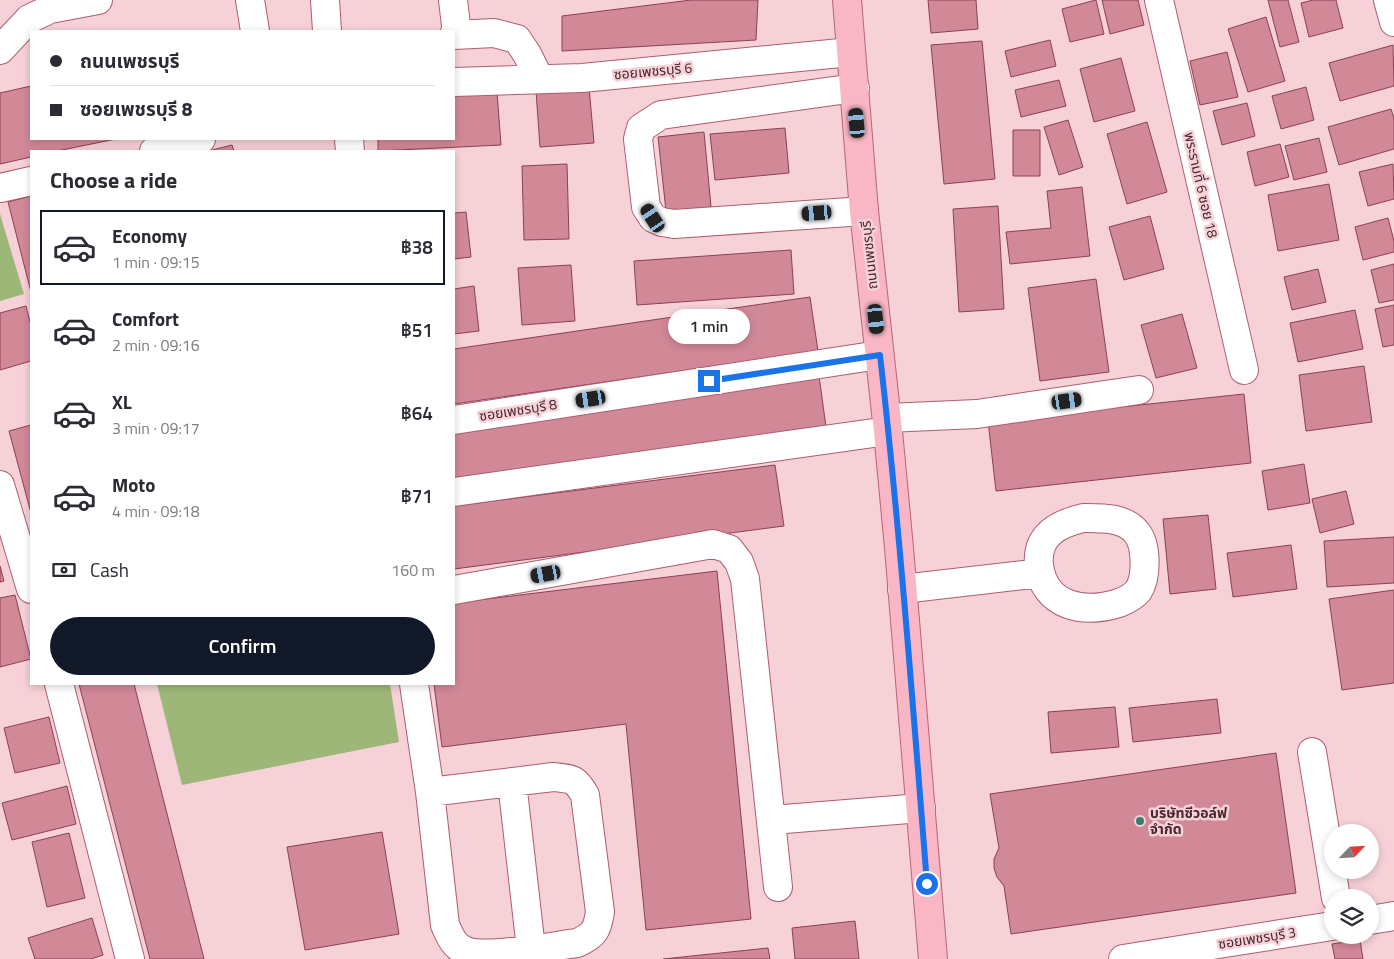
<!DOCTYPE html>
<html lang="en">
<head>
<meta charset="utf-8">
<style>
  :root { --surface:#fff; --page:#f2f2f3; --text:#2b2b33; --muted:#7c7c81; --line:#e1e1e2; --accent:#111827 }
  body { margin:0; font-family:"Titillium Web","Noto Sans Thai",sans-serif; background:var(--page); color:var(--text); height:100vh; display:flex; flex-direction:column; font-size:19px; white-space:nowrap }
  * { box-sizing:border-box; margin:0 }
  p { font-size:16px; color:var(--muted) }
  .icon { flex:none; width:28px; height:28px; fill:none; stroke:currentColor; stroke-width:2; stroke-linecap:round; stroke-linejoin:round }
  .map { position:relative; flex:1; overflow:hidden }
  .sheet { position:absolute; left:30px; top:150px; width:425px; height:535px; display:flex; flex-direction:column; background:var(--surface); border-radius:0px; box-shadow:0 2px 8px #0003 }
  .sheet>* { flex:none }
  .guide { position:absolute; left:30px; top:30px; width:425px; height:110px; border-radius:0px; box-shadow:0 2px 8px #0003; display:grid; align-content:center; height:110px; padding:0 20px; background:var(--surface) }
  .needle { width:32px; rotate:65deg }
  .controls { position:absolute; left:1324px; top:824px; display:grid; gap:10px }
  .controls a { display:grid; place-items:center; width:55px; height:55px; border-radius:50%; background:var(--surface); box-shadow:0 2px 8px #0003; font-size:25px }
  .end { position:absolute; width:22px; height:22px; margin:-11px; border:6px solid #1a73e8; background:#fff; box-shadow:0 0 0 2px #fff }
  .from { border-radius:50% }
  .bubble { position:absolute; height:35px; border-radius:18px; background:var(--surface); box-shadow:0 2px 8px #0003; font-size:16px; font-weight:600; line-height:35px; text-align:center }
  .car { position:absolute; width:15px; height:30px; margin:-15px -8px; border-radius:6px; box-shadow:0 0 4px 1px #0007; background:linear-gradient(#222 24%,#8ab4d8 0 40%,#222 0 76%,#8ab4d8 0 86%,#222 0) }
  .guide b { display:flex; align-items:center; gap:18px; height:48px; font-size:19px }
  .guide b+b { border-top:1px solid var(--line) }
  .guide i { width:12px; height:12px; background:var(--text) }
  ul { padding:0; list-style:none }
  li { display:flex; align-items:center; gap:15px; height:75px; margin:0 10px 8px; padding:0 10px; border:2px solid transparent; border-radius:0px }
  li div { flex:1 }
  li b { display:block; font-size:19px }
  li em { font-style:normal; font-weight:600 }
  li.current { border-color:var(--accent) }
  li>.icon { width:45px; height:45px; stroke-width:1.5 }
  h2 { padding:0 20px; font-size:22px; line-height:60px }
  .pay { display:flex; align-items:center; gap:12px; height:55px; padding:0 20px; font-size:19px }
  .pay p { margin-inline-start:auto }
  .primary-button { display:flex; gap:10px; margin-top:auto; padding:10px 20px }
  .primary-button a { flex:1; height:58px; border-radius:30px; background:var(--accent); color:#fff; font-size:20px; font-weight:600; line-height:58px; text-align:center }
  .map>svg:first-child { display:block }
</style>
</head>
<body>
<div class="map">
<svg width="1394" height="959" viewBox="0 0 1394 959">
  <rect width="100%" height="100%" fill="#f6d1d7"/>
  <path fill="#9db779" d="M 0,214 L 24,294 L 0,301 Z
    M 157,684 L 390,684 L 399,742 L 182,785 Z"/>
  <path fill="#d18897" stroke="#8e4053" d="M 691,0 L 758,0 L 756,40 L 562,51 L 562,16 Z
    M 928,0 L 976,0 L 978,29 L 931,33 Z
    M 1096,0 L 1104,34 L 1070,42 L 1062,9 Z
    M 1102,0 L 1138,0 L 1144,25 L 1110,34 Z
    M 1268,0 L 1288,0 L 1299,42 L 1280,47 Z
    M 1313,0 L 1336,0 L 1343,28 L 1309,37 L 1301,3 Z
    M 1266,17 L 1285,81 L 1248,92 L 1228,29 Z
    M 1050,40 L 1056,66 L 1011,77 L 1005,51 Z
    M 982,41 L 995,179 L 944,184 L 931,45 Z
    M 1393,45 L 1394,86 L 1340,101 L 1329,63 Z
    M 1227,52 L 1238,97 L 1200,105 L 1190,61 Z
    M 1121,58 L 1135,111 L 1094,122 L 1080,69 Z
    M 1059,80 L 1066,106 L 1021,117 L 1015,90 Z
    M 31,86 L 31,139 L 116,139 L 57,151 L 31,151 L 31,157 L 0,164 L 0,93 Z
    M 589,87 L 594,143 L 540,147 L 536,91 Z
    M 1306,87 L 1314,120 L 1281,129 L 1272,96 Z
    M 497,92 L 501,145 L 378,151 L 378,139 L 454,139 L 454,95 Z
    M 1247,103 L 1255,136 L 1222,145 L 1213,111 Z
    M 1391,109 L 1394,118 L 1394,149 L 1339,165 L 1328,127 Z
    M 1068,120 L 1083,167 L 1059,175 L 1044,127 Z
    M 1147,122 L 1167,192 L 1127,204 L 1107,134 Z
    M 785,128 L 789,173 L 715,180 L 710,134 Z
    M 1013,130 L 1040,130 L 1040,176 L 1013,176 Z
    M 704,132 L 711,207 L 666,211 L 658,137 Z
    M 1319,138 L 1327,172 L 1294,180 L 1285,146 Z
    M 1280,144 L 1289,177 L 1255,186 L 1247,152 Z
    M 232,145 L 234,151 L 208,151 Z
    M 567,164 L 569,239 L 524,240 L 522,166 Z
    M 1393,164 L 1394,199 L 1368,206 L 1359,172 Z
    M 1329,184 L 1339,240 L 1278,251 L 1268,195 Z
    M 1082,187 L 1090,256 L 1010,264 L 1006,232 L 1051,228 L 1047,191 Z
    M 31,196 L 31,292 L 8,202 Z
    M 998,206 L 1004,309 L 959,312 L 953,209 Z
    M 466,212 L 471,257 L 454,259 L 454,213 Z
    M 1150,216 L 1164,269 L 1124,280 L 1109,227 Z
    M 1388,218 L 1394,241 L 1394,252 L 1363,260 L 1355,227 Z
    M 791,250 L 794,294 L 637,305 L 634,261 Z
    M 1394,264 L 1394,300 L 1379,303 L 1371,270 Z
    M 571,265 L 575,321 L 522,325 L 518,268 Z
    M 1318,269 L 1326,302 L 1292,310 L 1284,277 Z
    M 1096,279 L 1109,372 L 1040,381 L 1028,288 Z
    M 474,286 L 479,331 L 454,334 L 454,289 Z
    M 810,297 L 818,351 L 454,404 L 454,349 Z
    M 1394,305 L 1394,345 L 1383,347 L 1375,309 Z
    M 26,306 L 31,326 L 31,361 L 0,370 L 0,313 Z
    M 1355,310 L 1363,349 L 1298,362 L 1290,323 Z
    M 1182,314 L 1197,368 L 1156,378 L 1141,325 Z
    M 1364,366 L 1372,422 L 1306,431 L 1299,375 Z
    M 819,376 L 826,427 L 454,479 L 454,428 Z
    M 1244,394 L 1251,463 L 996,491 L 988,421 Z
    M 31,425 L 31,513 L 9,431 Z
    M 1304,464 L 1310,503 L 1268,510 L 1262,471 Z
    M 775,465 L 784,526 L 454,569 L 454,506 Z
    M 1346,491 L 1354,524 L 1320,533 L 1312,499 Z
    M 1208,515 L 1216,589 L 1170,594 L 1163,519 Z
    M 1394,537 L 1394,583 L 1327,587 L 1324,541 Z
    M 1291,545 L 1297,589 L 1233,597 L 1227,553 Z
    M 0,566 L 4,581 L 0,582 Z
    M 717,571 L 751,919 L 646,930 L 626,724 L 442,747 L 434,684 L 454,684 L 454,603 Z
    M 1394,590 L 1394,683 L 1342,690 L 1329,599 Z
    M 15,595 L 31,659 L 0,667 L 0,598 Z
    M 79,684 L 134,684 L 204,959 L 150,959 Z
    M 1217,699 L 1221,733 L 1133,742 L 1129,708 Z
    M 1115,707 L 1119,747 L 1051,753 L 1048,712 Z
    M 49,717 L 60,763 L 15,773 L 4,728 Z
    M 1276,753 L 1296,893 L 1011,934 L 1004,886 L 997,877 L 994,868 L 994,859 L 999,848 L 990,794 Z
    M 67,786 L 76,824 L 12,840 L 2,803 Z
    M 382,832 L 399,934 L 305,950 L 287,847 Z
    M 69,833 L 85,898 L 47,907 L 32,842 Z
    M 92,918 L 103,955 L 91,959 L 35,959 L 28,938 Z
    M 855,921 L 859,959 L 795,959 L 792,928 Z
    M 1360,940 L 1363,959 L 1335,959 L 1332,944 Z
    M 768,948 L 770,959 L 663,959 Z"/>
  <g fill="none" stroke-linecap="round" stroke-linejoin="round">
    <g stroke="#ae5d6f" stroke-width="30">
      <path id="minor" d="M 250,0 L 255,31
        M 325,0 L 327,31
        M 453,0 L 457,34
        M 1159,0 L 1244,370
        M 1388,0 L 1394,22
        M 454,35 L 494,33 L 517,39 L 527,54 L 539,78
        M 0,50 L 29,19 L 50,9 L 98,0
        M 454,82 L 582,78 L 851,52
        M 855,88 L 661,115 L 641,128 L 638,139 L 646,207 L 653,218 L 662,222 L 674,224 L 864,211
        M 349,139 L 350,151
        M 154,151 L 201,139
        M 0,188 L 31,181
        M 887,418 L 977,414 L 1139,390
        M 454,420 L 879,355
        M 0,485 L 31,589
        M 454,492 L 888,431
        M 1083,518 C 1101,518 1125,517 1137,533 C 1147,546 1147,578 1138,591 C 1134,596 1124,601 1119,603 C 1084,614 1044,607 1039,565 C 1036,535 1058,524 1083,518 Z
        M 902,589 L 1040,573
        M 454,590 L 713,544 L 729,549 L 739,562 L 745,579 L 778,887
        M 59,684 L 130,959
        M 414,684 L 430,792 L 445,925 C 450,936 454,947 466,951 C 486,959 553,946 577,943 C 595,935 597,930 600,912 L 585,795 C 575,778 572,779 553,777 L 430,792
        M 1312,752 L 1336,898
        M 512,782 L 531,949
        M 772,820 L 921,808
        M 1370,920 L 1394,916
        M 1123,959 L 1332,926"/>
    </g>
    <g stroke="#b96577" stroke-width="30">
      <path id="major" d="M 847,0 L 864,211 L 888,431 L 899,548 L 933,959"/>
    </g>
    <use href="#minor" stroke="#fff" stroke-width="28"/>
    <use href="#major" stroke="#f9b6c5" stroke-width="28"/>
  </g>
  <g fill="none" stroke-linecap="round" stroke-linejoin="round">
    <path stroke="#1a73e8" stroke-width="6" d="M 709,381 L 880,355 C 900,531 913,707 927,884"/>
  </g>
  <circle fill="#357d76" stroke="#f6d1d7" stroke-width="2" cx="1140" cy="821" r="5"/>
  <g text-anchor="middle" stroke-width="5" stroke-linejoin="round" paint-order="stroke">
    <g font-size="14" fill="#4a272e" stroke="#f6d1d7">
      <text transform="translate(653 71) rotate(-5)" y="5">ซอยเพชรบุรี 6</text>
      <text transform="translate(1201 185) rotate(77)" y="5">พระรามที่ 6 ซอย 18</text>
      <text transform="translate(869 255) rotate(-96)" y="5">ถนนเพชรบุรี</text>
      <text transform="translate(518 410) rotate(-9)" y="5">ซอยเพชรบุรี 8</text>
      <text transform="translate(1257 938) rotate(-9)" y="5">ซอยเพชรบุรี 3</text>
    </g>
    <g font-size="14" font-weight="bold" fill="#4a272e" stroke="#f6d1d7" text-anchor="start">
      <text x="1150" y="818">บริษัทซีวอล์ฟ<tspan x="1150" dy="16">จำกัด</tspan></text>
    </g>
  </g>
</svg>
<div class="controls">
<a><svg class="needle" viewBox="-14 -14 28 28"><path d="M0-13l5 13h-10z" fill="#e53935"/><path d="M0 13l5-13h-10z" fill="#7c7c81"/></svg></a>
<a><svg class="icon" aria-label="layers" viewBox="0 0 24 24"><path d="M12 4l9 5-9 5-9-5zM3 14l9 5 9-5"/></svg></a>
</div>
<i class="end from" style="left:927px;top:884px"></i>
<i class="end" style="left:709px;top:381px"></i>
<div class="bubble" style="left:668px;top:309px;width:82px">1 min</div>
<i class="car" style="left:857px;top:123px;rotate:355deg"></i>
<i class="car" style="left:817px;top:213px;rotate:266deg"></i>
<i class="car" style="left:653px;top:218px;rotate:327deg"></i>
<i class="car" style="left:876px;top:319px;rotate:174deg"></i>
<i class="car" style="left:591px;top:399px;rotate:261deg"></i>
<i class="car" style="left:1067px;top:401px;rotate:82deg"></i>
<i class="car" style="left:546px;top:574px;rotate:260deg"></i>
<div class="guide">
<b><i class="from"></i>ถนนเพชรบุรี</b>
<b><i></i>ซอยเพชรบุรี 8</b>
</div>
<section class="sheet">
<h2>Choose a ride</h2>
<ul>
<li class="current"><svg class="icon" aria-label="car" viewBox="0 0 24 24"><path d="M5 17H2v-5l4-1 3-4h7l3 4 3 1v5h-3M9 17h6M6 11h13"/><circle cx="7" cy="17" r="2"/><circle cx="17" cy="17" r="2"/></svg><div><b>Economy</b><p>1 min · 09:15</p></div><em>฿38</em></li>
<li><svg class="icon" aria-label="car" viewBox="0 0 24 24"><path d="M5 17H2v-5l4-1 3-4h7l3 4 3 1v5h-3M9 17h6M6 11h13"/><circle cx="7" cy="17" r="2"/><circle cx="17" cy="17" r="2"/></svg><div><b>Comfort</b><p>2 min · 09:16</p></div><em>฿51</em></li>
<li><svg class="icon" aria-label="car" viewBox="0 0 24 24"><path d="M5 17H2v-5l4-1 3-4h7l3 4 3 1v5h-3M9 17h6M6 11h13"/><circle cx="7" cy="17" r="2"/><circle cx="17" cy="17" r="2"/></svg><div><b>XL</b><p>3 min · 09:17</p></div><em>฿64</em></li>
<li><svg class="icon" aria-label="car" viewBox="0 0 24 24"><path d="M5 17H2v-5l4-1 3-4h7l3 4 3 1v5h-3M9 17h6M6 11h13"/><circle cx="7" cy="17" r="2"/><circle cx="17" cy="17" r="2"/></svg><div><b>Moto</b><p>4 min · 09:18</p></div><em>฿71</em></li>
</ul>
<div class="pay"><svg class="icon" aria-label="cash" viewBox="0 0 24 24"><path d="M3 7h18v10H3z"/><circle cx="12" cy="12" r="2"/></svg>Cash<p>160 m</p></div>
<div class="primary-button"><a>Confirm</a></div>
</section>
</div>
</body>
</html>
